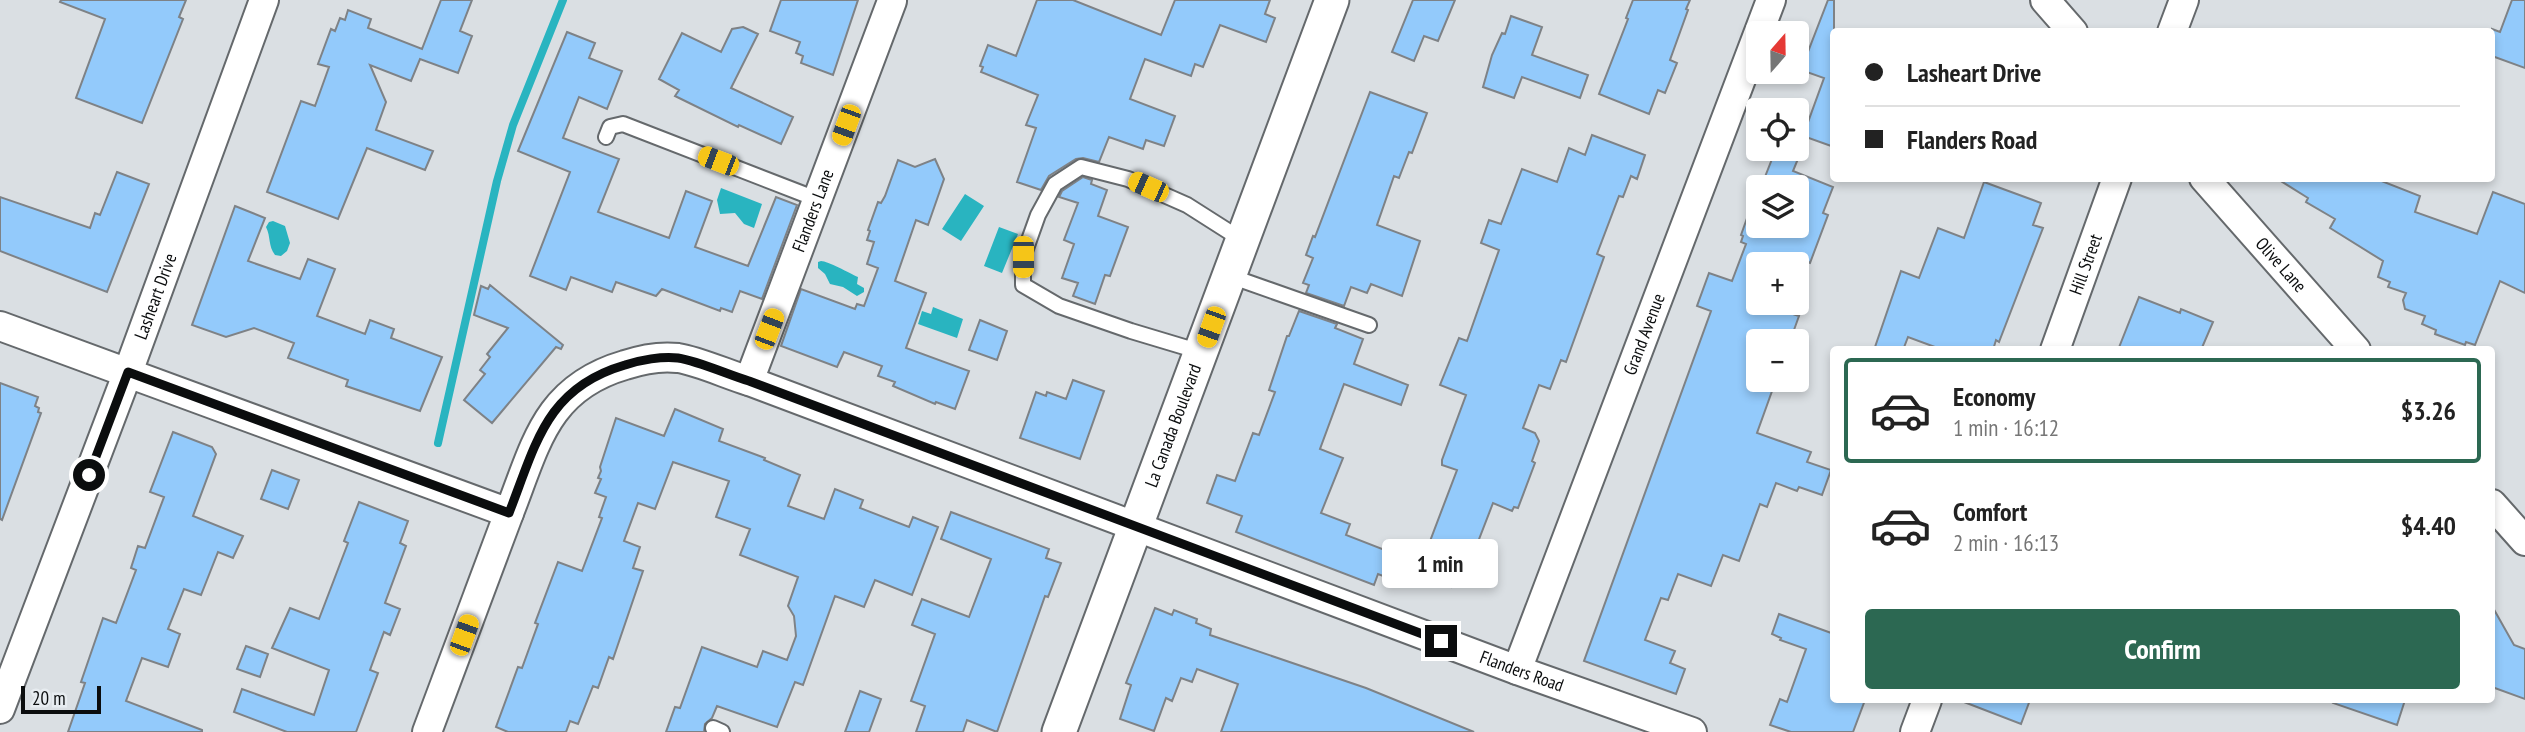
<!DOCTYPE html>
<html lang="en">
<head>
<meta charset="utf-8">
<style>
  :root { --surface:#fff; --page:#f6f6f6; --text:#222; --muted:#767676; --line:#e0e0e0; --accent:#2c6852 }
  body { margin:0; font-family:"PT Sans Narrow",sans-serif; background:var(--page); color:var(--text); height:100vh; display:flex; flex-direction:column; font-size:26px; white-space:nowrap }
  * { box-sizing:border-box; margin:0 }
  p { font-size:23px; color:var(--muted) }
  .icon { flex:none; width:38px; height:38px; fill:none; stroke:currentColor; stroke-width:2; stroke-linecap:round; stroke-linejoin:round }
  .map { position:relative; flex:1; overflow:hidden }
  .details { position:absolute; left:1830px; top:346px; width:665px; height:357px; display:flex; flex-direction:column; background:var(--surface); border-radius:7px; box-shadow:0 4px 10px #0003 }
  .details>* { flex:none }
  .top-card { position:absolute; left:1830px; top:28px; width:665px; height:154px; border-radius:7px; box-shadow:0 4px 10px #0003; display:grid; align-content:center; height:154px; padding:0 35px; background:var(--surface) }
  .needle { width:46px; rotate:20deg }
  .tools { position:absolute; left:1746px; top:21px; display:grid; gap:14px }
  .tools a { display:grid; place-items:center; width:63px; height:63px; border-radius:7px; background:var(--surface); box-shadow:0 4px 10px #0003; font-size:35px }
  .scale { position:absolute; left:21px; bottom:18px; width:80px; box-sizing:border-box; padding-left:7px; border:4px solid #0b0d0e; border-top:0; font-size:19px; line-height:24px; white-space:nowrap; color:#0b0d0e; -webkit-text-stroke:5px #e7ecf0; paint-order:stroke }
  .end { position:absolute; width:32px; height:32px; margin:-16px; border:9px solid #0b0d0e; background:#fff; box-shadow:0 0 0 4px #fff }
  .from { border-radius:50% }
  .bubble { position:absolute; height:49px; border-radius:7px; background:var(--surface); box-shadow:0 4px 10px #0003; font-size:23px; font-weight:700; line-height:49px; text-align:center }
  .car { position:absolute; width:21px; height:42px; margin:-21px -10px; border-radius:9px; box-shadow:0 0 5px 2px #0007; background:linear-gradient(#f5c518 24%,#345 0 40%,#f5c518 0 76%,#345 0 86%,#f5c518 0) }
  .top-card b { display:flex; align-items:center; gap:24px; height:66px; font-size:26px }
  .top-card b+b { border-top:2px solid var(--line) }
  .top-card i { width:18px; height:18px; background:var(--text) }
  ul { padding:12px 0 0; list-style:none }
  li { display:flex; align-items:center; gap:21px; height:105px; margin:0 14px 10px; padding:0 21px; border:4px solid transparent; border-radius:7px }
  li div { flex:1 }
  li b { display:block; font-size:26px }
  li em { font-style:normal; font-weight:700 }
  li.active { border-color:var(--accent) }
  li>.icon { width:63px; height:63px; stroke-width:1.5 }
  .primary-button { display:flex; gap:14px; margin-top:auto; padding:14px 35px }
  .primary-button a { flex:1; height:80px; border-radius:7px; background:var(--accent); color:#fff; font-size:28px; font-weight:700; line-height:80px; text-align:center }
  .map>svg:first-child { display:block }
</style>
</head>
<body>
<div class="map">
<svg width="2525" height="732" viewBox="0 0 2525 732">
  <rect width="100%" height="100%" fill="#dadfe3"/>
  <path fill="#29b4c0" d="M 721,188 L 762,204 L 754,228 L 744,224 L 735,213 L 720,214 L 717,200 Z
    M 965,194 L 984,206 L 961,241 L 942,229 Z
    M 273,221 L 285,226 L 290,243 L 287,251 L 281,256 L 275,255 C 268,246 271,237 266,227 L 269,222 Z
    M 999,227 L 1018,234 L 1002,273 L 984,266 Z
    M 821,261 C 828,261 849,273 858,277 L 857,284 L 864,288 L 864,292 L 857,296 L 843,287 L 830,284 L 825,274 L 818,268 L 818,262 Z
    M 933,307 L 963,319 L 957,338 L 918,324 L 922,311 L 931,314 Z"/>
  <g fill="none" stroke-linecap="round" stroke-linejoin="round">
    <path stroke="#29b4c0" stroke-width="8" d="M 438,443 L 497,181 L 513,125 L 563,0"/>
  </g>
  <path fill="#93cafb" stroke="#7e8286" stroke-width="2" d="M 61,0 L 186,0 L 179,17 L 183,19 L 142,123 L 76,98 L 105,19 L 60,2 Z
    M 441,0 L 472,0 L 460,31 L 472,36 L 458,73 L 420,59 L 411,81 L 370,65 L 386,102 L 376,130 L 433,151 L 425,170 L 367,148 L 338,219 L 267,192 L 301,101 L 315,106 L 329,67 L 318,64 L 331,29 L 335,31 L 340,18 L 345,20 L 348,10 L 371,19 L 368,28 L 422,49 Z
    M 781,0 L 858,0 L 833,75 L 801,63 L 803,56 L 796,53 L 800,42 L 770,31 Z
    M 1037,0 L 1073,0 L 1161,35 L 1175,0 L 1270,0 L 1265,14 L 1275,18 L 1266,42 L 1220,25 L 1203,67 L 1195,64 L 1191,76 L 1145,59 L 1130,99 L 1175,116 L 1164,146 L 1146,140 L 1143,149 L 1109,137 L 1099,162 L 1083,158 L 1076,159 L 1049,176 L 1041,190 L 1017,182 L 1036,128 L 1026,125 L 1038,95 L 981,72 L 983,67 L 980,66 L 988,45 L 1016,56 Z
    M 1413,0 L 1455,0 L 1438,41 L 1424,36 L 1414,61 L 1392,52 Z
    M 1633,0 L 1690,0 L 1686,9 L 1688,10 L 1670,60 L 1677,63 L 1665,93 L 1658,90 L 1649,114 L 1599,94 L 1628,19 L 1626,18 Z
    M 1828,0 L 1834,0 L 1834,147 L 1803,136 L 1824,78 L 1801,70 Z
    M 2512,0 L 2525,0 L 2525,68 L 2492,56 L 2492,29 L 2500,32 Z
    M 1511,16 L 1542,27 L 1532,55 L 1588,75 L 1580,98 L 1522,77 L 1514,98 L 1483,87 L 1492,55 L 1502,33 L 1505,34 Z
    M 743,27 L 758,34 L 731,88 L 793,117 L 781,144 L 739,125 L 738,127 L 675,96 L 679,90 L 659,79 L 682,33 L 721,52 L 732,29 Z
    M 567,32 L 595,43 L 589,58 L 622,71 L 607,109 L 579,97 L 563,138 L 619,159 L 598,212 L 669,238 L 686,191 L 712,201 L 695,247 L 748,266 L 776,197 L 797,205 L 762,299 L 740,291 L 732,312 L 721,308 L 720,311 L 662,289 L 656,296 L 616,282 L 612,292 L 571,277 L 566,290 L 530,276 L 570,172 L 518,151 Z
    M 1370,92 L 1427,113 L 1412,153 L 1409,152 L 1399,178 L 1394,176 L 1377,225 L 1420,241 L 1402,296 L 1371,284 L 1367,293 L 1351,287 L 1344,306 L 1306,293 L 1309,285 L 1303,283 L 1313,258 L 1306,255 L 1313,236 L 1315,237 Z
    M 1592,135 L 1645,155 L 1637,179 L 1631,176 L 1623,197 L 1619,196 L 1597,254 L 1604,257 L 1566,362 L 1561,360 L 1550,389 L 1539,385 L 1523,428 L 1535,433 L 1539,441 L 1532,461 L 1535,463 L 1518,508 L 1514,507 L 1512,511 L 1493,503 L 1471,560 L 1463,557 L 1451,587 L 1415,574 L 1425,548 L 1427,549 L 1457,470 L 1442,465 L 1442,460 L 1466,395 L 1440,385 L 1459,338 L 1467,341 L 1499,250 L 1481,243 L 1489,220 L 1501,224 L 1522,169 L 1557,182 L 1569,148 L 1585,155 Z
    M 1776,149 L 1802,149 L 1793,171 L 1833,187 L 1823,213 L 1828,215 L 1810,263 L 1797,258 L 1795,264 L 1759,264 L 1759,303 L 1799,316 L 1790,341 L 1759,341 L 1759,380 L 1776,380 L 1757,433 L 1811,452 L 1807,462 L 1831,470 L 1822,495 L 1799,487 L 1797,491 L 1776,483 L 1767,507 L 1760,504 L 1739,561 L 1723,555 L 1711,586 L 1678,574 L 1668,600 L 1661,598 L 1645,640 L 1675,651 L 1670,663 L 1685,669 L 1676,694 L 1584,661 L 1711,311 L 1697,306 L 1709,273 L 1732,281 L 1746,244 L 1741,242 L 1743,236 L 1741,235 L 1755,196 L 1758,197 L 1759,194 L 1759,226 L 1797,226 L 1797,187 L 1761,187 Z
    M 935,159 L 944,179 L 928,225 L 916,220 L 895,281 L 926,293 L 906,348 L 969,371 L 955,409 L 936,402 L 935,404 L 893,386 L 895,382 L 878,376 L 882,366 L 844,352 L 837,367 L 781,346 L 801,289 L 855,309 L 857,304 L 864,306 L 878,268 L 867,264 L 874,242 L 867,240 L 870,231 L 868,230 L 878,202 L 881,203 L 885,196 L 898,160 L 915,167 Z
    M 117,172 L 149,184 L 107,292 L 0,251 L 0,197 L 90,228 L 95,213 L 100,215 Z
    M 1083,177 L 1092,180 L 1091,184 L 1107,190 L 1098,216 L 1128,227 L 1110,276 L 1105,275 L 1095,304 L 1073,296 L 1078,283 L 1062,278 L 1074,244 L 1064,240 L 1078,203 L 1059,197 L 1062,191 Z
    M 2276,178 L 2374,178 L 2420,196 L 2415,212 L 2477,234 L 2493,192 L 2525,204 L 2525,293 L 2500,281 L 2475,345 L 2466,342 L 2465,345 L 2435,334 L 2436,330 L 2422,324 L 2425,316 L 2405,309 L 2403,300 L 2406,293 L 2388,287 L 2390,282 L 2378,277 L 2383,261 L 2330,228 L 2335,219 L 2306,202 L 2308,198 Z
    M 1984,182 L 2041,203 L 2033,225 L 2043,228 L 1999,342 L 1996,340 L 1993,350 L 1943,350 L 1908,337 L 1903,350 L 1874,350 L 1901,271 L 1919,278 L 1938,228 L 1964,238 Z
    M 235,206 L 265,218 L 248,261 L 300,279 L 308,259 L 335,269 L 317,316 L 365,334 L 370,320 L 394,329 L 391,338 L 442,357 L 420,411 L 346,386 L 348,380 L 288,358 L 294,343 L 254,328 L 226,337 L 192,325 Z
    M 490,285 L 563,345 L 561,349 L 556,347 L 492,423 L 464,400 L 485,374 L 480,370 L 490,357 L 487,354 L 508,328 L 474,315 L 481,286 L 488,289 Z
    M 2139,297 L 2180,313 L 2181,309 L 2213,322 L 2201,350 L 2118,350 Z
    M 1299,311 L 1337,324 L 1335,328 L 1363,339 L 1354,364 L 1408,385 L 1401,405 L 1344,384 L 1320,449 L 1343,458 L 1321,513 L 1350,524 L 1346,535 L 1408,559 L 1399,582 L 1378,574 L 1374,585 L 1236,532 L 1242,516 L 1207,503 L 1217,475 L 1235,481 L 1253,433 L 1259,435 L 1275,392 L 1269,390 L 1287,336 L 1289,336 Z
    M 980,320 L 1007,331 L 997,360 L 969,350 Z
    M 1073,380 L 1104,391 L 1080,459 L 1020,438 L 1036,392 L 1046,396 L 1047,392 L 1066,399 Z
    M 0,383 L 38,397 L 35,406 L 39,408 L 38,412 L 41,413 L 2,520 L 0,519 Z
    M 675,409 L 723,429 L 719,441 L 765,458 L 764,460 L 800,475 L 788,506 L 824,519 L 835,489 L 863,500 L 860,508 L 909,527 L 913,517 L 938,527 L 912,595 L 875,580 L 864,607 L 835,596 L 803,685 L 795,682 L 777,727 L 717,706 L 712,718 L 705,724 L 704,732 L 666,732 L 675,707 L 680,708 L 702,647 L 757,667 L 763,651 L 787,660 L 796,636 L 794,616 L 788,606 L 798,577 L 740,555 L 750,529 L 716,517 L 729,481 L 673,462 L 655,509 L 638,503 L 624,541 L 640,547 L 633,568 L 643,571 L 613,659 L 609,657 L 598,688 L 593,686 L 578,724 L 570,721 L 566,732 L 508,732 L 496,727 L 518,667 L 522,668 L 538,624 L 535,623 L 558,562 L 582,571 L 602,518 L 599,517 L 606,497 L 595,493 L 601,479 L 598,478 L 601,471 L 600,467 L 616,418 L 664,436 Z
    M 173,432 L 212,447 L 216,454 L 193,516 L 243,536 L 233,558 L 218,552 L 201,595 L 184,589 L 168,629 L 180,634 L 168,667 L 142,658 L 126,701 L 202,730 L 202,732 L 68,732 L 85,683 L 81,682 L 103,618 L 116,623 L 136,570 L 131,568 L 138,546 L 145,548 L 164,497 L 150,492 Z
    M 272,470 L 299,480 L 288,509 L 261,499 Z
    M 359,502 L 408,521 L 400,543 L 406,546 L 385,603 L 400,609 L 390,635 L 384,632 L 370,670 L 378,673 L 356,732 L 287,732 L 234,712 L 242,689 L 314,715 L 329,670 L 272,648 L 290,608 L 319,619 L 348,543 L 344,541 Z
    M 951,512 L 1049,549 L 1046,558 L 1061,563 L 1048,597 L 1045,596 L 997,732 L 967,720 L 963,732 L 916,732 L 925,706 L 911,701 L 935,634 L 912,625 L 922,599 L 969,617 L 991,559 L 941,539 Z
    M 2492,606 L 2514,645 L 2525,649 L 2525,699 L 2492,687 Z
    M 1155,608 L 1172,615 L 1174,610 L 1197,619 L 1196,623 L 1211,629 L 1210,635 L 1366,688 L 1474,732 L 1221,732 L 1238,684 L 1197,669 L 1192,682 L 1181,678 L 1172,701 L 1166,698 L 1154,731 L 1120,719 L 1131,685 L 1126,683 Z
    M 1779,614 L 1834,634 L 1834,700 L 1865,700 L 1853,732 L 1791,732 L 1770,725 L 1780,699 L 1787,702 L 1806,649 L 1780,640 L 1781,638 L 1772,634 Z
    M 246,646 L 268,654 L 260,677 L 237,669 Z
    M 860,691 L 881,699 L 869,732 L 845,732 Z
    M 1964,700 L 2030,700 L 2021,724 L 1964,702 Z
    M 2334,700 L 2405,700 L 2397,725 L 2333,703 Z"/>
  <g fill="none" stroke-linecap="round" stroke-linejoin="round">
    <g stroke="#65696c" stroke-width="18">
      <path id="service" d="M 606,137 L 610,127 L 623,124 L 819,200
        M 1230,276 L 1369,325
        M 1201,352 L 1131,331 L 1059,306 L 1023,285 L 1023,257 L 1038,215 L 1055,184 L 1081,167 L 1128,179 L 1187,205 L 1242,240
        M 713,728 L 722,732"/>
    </g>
    <g stroke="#65696c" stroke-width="32">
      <g id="minor">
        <path d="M 2045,0 L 2073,32"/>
        <path d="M 2172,32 L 2184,0"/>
        <path id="s1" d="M 2204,178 L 2356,350"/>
        <path id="s2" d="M 0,326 L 509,513 C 536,444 546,388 625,365 C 640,360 661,356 678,358 C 698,361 729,375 749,381 L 1517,670 L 1692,732"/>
        <path id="s3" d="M 2055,350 L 2117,178"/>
        <path id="s4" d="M 749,381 L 892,1"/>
        <path d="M 2492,504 L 2525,541"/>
        <path id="s5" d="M 1517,670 L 1771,0"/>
        <path id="s6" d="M 0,709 L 128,372 L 264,0"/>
        <path d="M 427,732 L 509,513"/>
        <path d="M 1915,732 L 1927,700"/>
      </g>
    </g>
    <g stroke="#65696c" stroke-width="37">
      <g id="tertiary">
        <path id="s7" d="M 1059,732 L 1332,0"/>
      </g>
    </g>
    <use href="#service" stroke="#fff" stroke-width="14"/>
    <use href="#minor" stroke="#fff" stroke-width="28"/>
    <use href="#tertiary" stroke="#fff" stroke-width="33"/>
  </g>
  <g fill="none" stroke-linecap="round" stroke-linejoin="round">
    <path stroke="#0b0d0e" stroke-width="9" d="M 89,475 L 128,372 L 509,513 C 536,444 546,388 625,365 C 640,360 662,356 678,358 C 698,361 729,375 749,381 L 1441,641"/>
  </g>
  <g text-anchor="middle" stroke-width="7" stroke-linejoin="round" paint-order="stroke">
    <g font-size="18" fill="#0b0d0e" stroke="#e7ecf0">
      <text dy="6" stroke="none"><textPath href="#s4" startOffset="182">Flanders Lane</textPath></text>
      <text dy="6" stroke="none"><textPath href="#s3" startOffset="91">Hill Street</textPath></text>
      <text dy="6" stroke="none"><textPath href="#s1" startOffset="116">Olive Lane</textPath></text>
      <text dy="6" stroke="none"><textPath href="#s6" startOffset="441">Lasheart Drive</textPath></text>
      <text dy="6" stroke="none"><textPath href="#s5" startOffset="359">Grand Avenue</textPath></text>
      <text dy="6" stroke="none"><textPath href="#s7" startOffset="327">La Canada Boulevard</textPath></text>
      <text dy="6" stroke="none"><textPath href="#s2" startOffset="1694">Flanders Road</textPath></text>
    </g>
  </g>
</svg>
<div class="tools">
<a><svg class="needle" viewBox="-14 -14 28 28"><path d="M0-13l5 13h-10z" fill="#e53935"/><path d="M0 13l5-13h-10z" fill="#767676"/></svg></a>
<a><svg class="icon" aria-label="locate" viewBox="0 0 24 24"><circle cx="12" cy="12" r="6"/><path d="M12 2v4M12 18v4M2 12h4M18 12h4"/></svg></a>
<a><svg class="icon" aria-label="layers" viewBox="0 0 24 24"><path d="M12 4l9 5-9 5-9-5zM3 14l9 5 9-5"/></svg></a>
<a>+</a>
<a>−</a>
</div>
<div class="scale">20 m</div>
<i class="end from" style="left:89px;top:475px"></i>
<i class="end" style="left:1441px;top:641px"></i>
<div class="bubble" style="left:1382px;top:539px;width:116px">1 min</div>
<i class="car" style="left:846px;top:125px;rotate:200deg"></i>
<i class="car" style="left:718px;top:161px;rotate:291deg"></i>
<i class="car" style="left:1148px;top:187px;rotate:294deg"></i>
<i class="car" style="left:1023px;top:257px;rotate:180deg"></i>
<i class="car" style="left:1211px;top:327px;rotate:200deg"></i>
<i class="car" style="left:769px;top:329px;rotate:21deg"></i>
<i class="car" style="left:464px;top:635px;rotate:20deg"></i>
<div class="top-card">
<b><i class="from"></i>Lasheart Drive</b>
<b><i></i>Flanders Road</b>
</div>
<section class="details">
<ul>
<li class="active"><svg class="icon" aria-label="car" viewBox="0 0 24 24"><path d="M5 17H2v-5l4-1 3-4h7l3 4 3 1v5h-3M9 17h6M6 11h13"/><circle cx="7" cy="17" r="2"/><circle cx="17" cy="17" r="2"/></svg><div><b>Economy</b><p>1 min · 16:12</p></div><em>$3.26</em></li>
<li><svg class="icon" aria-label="car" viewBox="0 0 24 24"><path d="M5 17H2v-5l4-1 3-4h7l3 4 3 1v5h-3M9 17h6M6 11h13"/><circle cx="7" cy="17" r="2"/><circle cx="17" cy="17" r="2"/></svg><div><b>Comfort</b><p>2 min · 16:13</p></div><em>$4.40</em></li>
</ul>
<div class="primary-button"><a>Confirm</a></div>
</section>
</div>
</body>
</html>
